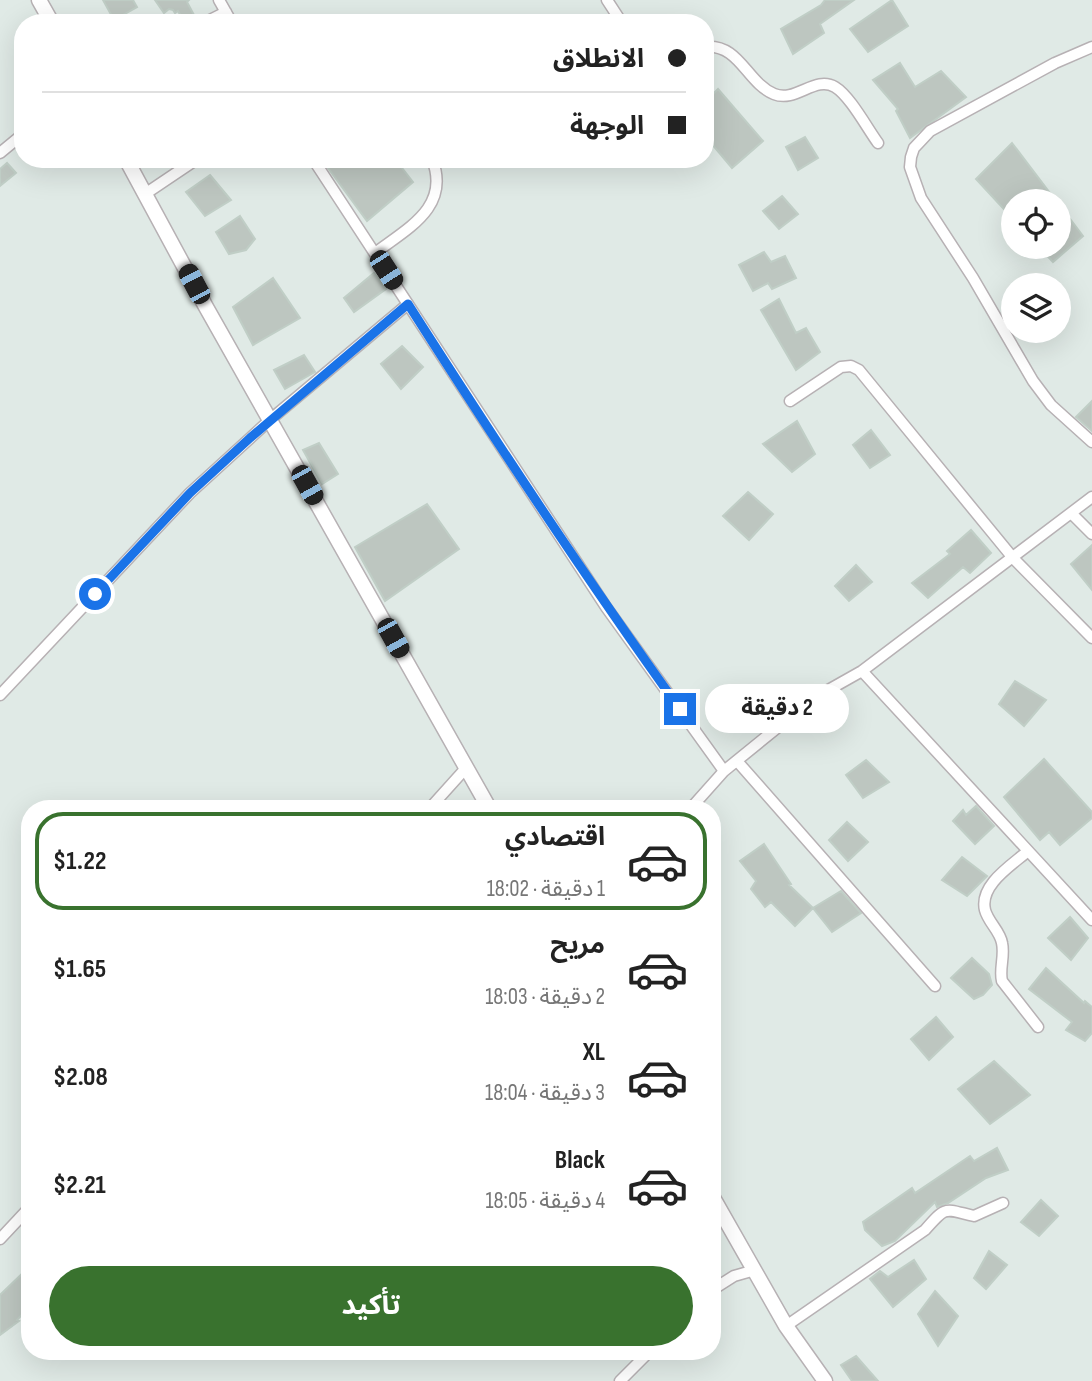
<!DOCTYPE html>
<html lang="ar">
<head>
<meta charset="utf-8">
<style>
  :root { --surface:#fff; --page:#f2f2f2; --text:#222; --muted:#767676; --line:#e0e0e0; --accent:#39722e }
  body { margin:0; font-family:"Sofia Sans Condensed","Noto Sans Arabic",sans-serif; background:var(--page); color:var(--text); direction:rtl; height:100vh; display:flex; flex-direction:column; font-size:26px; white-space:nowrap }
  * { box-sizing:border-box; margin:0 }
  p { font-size:23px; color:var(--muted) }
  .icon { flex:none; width:38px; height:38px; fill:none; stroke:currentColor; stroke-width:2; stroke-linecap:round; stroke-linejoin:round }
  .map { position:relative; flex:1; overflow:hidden; direction:ltr }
  .details { position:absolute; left:21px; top:800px; width:700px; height:560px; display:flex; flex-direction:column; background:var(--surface); border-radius:28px; box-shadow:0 7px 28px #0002; direction:rtl }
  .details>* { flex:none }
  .banner { position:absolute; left:14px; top:14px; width:700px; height:154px; border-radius:28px; box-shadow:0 7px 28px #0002; direction:rtl; display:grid; align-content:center; height:154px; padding:0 28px; background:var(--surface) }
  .buttons { position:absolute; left:1001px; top:189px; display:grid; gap:14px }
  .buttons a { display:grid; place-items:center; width:70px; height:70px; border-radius:50%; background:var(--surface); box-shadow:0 7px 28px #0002; font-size:35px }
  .end { position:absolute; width:32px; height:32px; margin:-16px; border:9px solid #1a73e8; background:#fff; box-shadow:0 0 0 4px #fff }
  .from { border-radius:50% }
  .bubble { position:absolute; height:49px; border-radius:24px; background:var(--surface); box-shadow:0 7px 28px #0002; font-size:23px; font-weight:700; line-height:49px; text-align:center; direction:rtl }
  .car { position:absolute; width:21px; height:42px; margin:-21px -10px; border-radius:9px; box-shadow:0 0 5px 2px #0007; background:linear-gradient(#222 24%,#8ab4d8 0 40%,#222 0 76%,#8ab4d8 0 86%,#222 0) }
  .banner b { display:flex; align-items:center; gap:24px; height:66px; font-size:26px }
  .banner b+b { border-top:2px solid var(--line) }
  .banner i { width:18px; height:18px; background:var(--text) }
  ul { padding:12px 0 0; list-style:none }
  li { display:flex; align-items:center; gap:21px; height:98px; margin:0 14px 10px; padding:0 14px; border:4px solid transparent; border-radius:28px }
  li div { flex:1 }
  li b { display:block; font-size:26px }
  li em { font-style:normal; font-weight:700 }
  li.on { border-color:var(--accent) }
  li>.icon { width:63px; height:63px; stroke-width:1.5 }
  .cta { display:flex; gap:14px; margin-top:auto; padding:14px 28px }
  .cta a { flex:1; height:80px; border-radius:42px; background:var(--accent); color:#fff; font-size:28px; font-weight:700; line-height:80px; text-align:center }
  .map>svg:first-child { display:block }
</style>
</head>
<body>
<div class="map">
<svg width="1092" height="1381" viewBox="0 0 1092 1381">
  <rect width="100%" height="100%" fill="#e0eae6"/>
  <path fill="#bdc6c0" stroke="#c0cec6" stroke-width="2" d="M 103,0 L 133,0 L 137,7 L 114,20 Z
    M 155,0 L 189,0 L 187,2 L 195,17 L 185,23 L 178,11 L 175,13 L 173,10 L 169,9 L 164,13 Z
    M 825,0 L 854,0 L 820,24 L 824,33 L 793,54 L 781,29 L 821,5 Z
    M 892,0 L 908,26 L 868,52 L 850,29 Z
    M 900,63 L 915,87 L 941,71 L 966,97 L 910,138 L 896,111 L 898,109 L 873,80 Z
    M 718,89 L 763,141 L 732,168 L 705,136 L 705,102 Z
    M 805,137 L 818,158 L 798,170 L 786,147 Z
    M 1012,143 L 1056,201 L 1013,201 L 1013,219 L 976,179 Z
    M 339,159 L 395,159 L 413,182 L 367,221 L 328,168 Z
    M 7,163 L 16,173 L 0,186 L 0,169 Z
    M 210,175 L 231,200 L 205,216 L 186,192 Z
    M 782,196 L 798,214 L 779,229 L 763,211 Z
    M 1059,204 L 1083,236 L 1053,262 L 1039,247 L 1059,247 Z
    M 240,216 L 255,239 L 246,250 L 229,254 L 216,232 Z
    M 764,252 L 771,262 L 785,256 L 796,278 L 772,289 L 768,283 L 753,291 L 739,265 Z
    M 374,273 L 386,289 L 354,312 L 344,298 Z
    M 273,278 L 300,318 L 253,345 L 233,307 Z
    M 779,299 L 796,333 L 806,328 L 820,352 L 796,370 L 761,310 Z
    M 402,346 L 423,367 L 401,389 L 381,364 Z
    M 304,355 L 315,372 L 285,389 L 274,370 Z
    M 1092,401 L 1092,431 L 1076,417 Z
    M 797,421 L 815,454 L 792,472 L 763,444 Z
    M 871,430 L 890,455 L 870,468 L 853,445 Z
    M 319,443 L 338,474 L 322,484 L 303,450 Z
    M 748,492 L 773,514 L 749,540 L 723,516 Z
    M 427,504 L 459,549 L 385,601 L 355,547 Z
    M 971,530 L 991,553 L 970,573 L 963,567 L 928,598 L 912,583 L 950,554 L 947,551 Z
    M 1092,545 L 1092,590 L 1071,564 Z
    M 856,565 L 872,582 L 849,601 L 835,586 Z
    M 1015,681 L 1046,700 L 1024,726 L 999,704 Z
    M 1044,759 L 1092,812 L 1092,818 L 1060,845 L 1049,832 L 1040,840 L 1004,797 Z
    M 866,760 L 889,782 L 863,798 L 846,775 Z
    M 976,806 L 994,826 L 975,844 L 953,821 L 963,810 L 966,815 Z
    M 847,822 L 868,842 L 848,861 L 829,840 Z
    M 764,844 L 791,884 L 789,885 L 813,908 L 795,926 L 771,902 L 765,907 L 751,889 L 756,881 L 740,861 Z
    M 962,857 L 987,876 L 967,896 L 942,880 Z
    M 841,891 L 861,913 L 832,932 L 813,908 Z
    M 1070,917 L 1088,938 L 1071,960 L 1048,938 Z
    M 972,958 L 989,974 L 992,985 L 983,995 L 974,999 L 951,978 Z
    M 1046,968 L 1084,1003 L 1085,1001 L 1092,1007 L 1092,1033 L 1085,1041 L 1066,1030 L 1072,1022 L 1029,989 Z
    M 936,1017 L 953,1037 L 929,1060 L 911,1039 Z
    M 994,1061 L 1030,1095 L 990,1124 L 958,1089 Z
    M 997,1148 L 1008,1170 L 986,1178 L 948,1203 L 937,1207 L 935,1202 L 895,1241 L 882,1246 L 865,1230 L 863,1222 L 912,1188 L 915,1193 L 970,1156 L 974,1161 Z
    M 1041,1200 L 1058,1216 L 1039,1236 L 1021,1222 Z
    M 989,1251 L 1007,1265 L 986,1289 L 974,1278 Z
    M 914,1260 L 926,1279 L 893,1307 L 870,1279 L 880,1271 L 888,1277 Z
    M 30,1266 L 30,1306 L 17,1320 L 19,1321 L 0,1335 L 0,1295 Z
    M 935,1291 L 958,1316 L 938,1346 L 918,1314 Z
    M 856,1356 L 878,1381 L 852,1381 L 841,1365 Z"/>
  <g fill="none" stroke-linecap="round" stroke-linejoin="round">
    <g stroke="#b7b1b4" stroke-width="13">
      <path id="minor" d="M 219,0 L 232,23
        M 607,0 L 622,23
        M 204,23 L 226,12
        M 705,47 C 739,43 747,83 774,94 C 796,103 815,75 835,87 C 850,96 867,128 878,143
        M 1092,47 L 1055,63 L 930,131 L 914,148 L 911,157 L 910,167 L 921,198 L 973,278 L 1033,381 L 1051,405 L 1092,442
        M 0,153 L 23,134
        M 313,159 L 606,607 L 724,771
        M 145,194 L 197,159
        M 375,253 C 408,228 451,207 432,159
        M 790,401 L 841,367 L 851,366 L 859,370 L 1013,558 L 1092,638
        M 1071,513 L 1092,534
        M 862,671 L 1092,920
        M 0,695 L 190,493 L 271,419 L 408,304
        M 737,761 L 935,986
        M 430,808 L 466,768
        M 691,808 L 724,771 L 793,715 L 823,693 L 862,671 L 1092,497
        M 1028,851 C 1012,865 979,885 985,910 C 988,922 1000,931 1002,943 C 1005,956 999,969 1002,981 L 1038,1027
        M 0,1239 L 30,1207
        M 712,1290 L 734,1276 L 755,1270
        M 786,1326 L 925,1230 C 947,1205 944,1209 974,1216 L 1003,1203
        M 620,1381 L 650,1351"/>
    </g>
    <g stroke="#b7b1b4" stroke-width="17">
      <path id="tertiary" d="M 39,0 L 52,23
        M 126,159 L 206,307 L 489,808
        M 712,1196 L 786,1326 L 825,1381"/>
    </g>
    <use href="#minor" stroke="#fff" stroke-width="10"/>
    <use href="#tertiary" stroke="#fff" stroke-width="14"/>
  </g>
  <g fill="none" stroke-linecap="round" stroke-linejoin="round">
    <path stroke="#1a73e8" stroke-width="9" d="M 95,594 L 190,493 L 250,438 L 408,304 C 496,442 585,577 680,709"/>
  </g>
</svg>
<div class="buttons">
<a><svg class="icon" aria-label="locate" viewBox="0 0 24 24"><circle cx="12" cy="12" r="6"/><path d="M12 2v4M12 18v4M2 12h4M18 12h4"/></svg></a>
<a><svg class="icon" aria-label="layers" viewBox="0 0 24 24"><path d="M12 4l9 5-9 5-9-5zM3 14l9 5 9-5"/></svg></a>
</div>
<i class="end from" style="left:95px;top:594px"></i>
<i class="end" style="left:680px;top:709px"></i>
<div class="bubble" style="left:705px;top:684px;width:144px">2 دقيقة</div>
<i class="car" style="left:386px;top:270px;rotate:147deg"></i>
<i class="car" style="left:194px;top:284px;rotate:332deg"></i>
<i class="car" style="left:307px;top:485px;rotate:151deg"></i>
<i class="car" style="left:393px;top:638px;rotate:151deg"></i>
<div class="banner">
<b><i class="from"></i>الانطلاق</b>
<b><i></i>الوجهة</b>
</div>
<section class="details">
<ul>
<li class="on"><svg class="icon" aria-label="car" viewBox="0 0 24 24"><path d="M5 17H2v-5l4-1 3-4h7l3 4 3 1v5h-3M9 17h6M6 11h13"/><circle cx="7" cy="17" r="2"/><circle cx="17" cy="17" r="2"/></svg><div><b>اقتصادي</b><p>1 دقيقة · 18:02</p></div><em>$1.22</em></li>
<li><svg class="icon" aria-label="car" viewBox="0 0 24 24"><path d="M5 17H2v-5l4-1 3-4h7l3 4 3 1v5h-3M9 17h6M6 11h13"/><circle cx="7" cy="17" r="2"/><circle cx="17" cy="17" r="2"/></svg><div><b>مريح</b><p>2 دقيقة · 18:03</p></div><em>$1.65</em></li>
<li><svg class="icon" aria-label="car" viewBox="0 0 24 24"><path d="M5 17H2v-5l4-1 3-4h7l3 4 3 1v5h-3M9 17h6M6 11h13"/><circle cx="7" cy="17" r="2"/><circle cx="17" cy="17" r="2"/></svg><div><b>XL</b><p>3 دقيقة · 18:04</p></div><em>$2.08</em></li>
<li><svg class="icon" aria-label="car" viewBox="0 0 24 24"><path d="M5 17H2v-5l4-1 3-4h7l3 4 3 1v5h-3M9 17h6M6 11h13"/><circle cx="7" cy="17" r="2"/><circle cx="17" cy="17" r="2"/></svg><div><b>Black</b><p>4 دقيقة · 18:05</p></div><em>$2.21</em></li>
</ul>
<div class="cta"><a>تأكيد</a></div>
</section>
</div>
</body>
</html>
